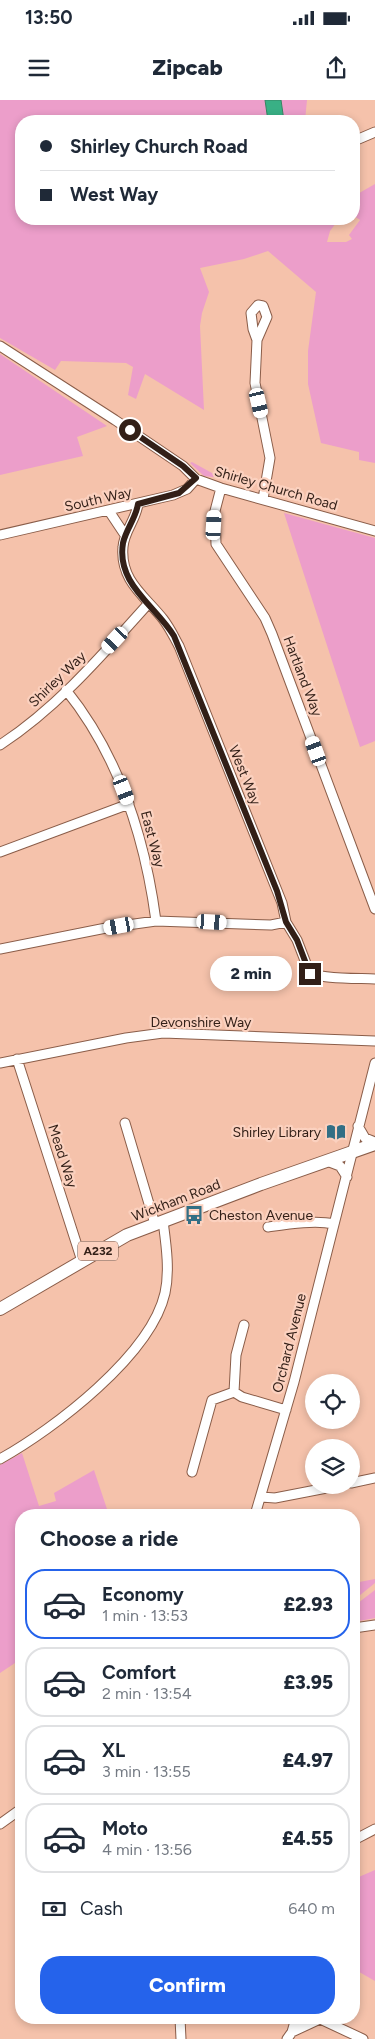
<!DOCTYPE html>
<html lang="en">
<head>
<meta charset="utf-8">
<style>
  :root { --surface:#fff; --page:#f2f2f3; --text:#1f2937; --muted:#747a83; --line:#e0e1e3; --accent:#2563eb }
  body { margin:0; font-family:Figtree,sans-serif; background:var(--page); color:var(--text); height:100vh; display:flex; flex-direction:column; font-size:19px; white-space:nowrap }
  * { box-sizing:border-box; margin:0 }
  p { font-size:16px; color:var(--muted) }
  .icon { flex:none; width:28px; height:28px; fill:none; stroke:currentColor; stroke-width:2; stroke-linecap:round; stroke-linejoin:round }
  .map { position:relative; flex:1; overflow:hidden }
  .sheet { position:absolute; left:15px; top:1409px; width:345px; height:515px; display:flex; flex-direction:column; background:var(--surface); border-radius:20px; box-shadow:0 2px 8px #0003 }
  .sheet>* { flex:none }
  .guide { position:absolute; left:15px; top:15px; width:345px; height:110px; border-radius:20px; box-shadow:0 2px 8px #0003; display:grid; align-content:center; height:110px; padding:0 25px; background:var(--surface) }
  .buttons { position:absolute; left:305px; top:1274px; display:grid; gap:10px }
  .buttons a { display:grid; place-items:center; width:55px; height:55px; border-radius:50%; background:var(--surface); box-shadow:0 2px 8px #0003; font-size:25px }
  .end { position:absolute; width:22px; height:22px; margin:-11px; border:6px solid #321f17; background:#fff; box-shadow:0 0 0 2px #fff }
  .from { border-radius:50% }
  .bubble { position:absolute; height:35px; border-radius:18px; background:var(--surface); box-shadow:0 2px 8px #0003; font-size:16px; font-weight:800; line-height:35px; text-align:center }
  .car { position:absolute; width:15px; height:30px; margin:-15px -8px; border-radius:6px; box-shadow:0 0 4px 1px #0007; background:linear-gradient(#fff 24%,#345 0 40%,#fff 0 76%,#345 0 86%,#fff 0) }
  .guide b { display:flex; align-items:center; gap:18px; height:48px; font-size:19px }
  .guide b+b { border-top:1px solid var(--line) }
  .guide i { width:12px; height:12px; background:var(--text) }
  ul { padding:0; list-style:none }
  li { display:flex; align-items:center; gap:15px; height:70px; margin:0 10px 8px; padding:0 15px; border:2px solid var(--line); border-radius:20px }
  li div { flex:1 }
  li b { display:block; font-size:19px }
  li em { font-style:normal; font-weight:800 }
  li.on { border-color:var(--accent) }
  li>.icon { width:45px; height:45px; stroke-width:1.5 }
  h2 { padding:0 25px; font-size:22px; line-height:60px }
  .pay { display:flex; align-items:center; gap:12px; height:55px; padding:0 25px; font-size:19px }
  .pay p { margin-inline-start:auto }
  .cta { display:flex; gap:10px; margin-top:auto; padding:10px 25px }
  .cta a { flex:1; height:58px; border-radius:20px; background:var(--accent); color:#fff; font-size:20px; font-weight:800; line-height:58px; text-align:center }
  .status { display:flex; justify-content:space-between; align-items:center; height:35px; padding:0 25px; background:var(--surface); direction:ltr }
  .status svg { height:14px; fill:currentColor }
  header { display:flex; justify-content:space-between; align-items:center; height:65px; padding:0 25px; background:var(--surface); font-size:22px; font-weight:800 }
  .map>svg:first-child { display:block }
</style>
</head>
<body>
<div class="status"><b>13:50</b><svg viewBox="0 0 49 12"><path d="M0 12V9h3v3zM5 12V6h3v6zM10 12V3h3v9zM15 12V0h3v12zM26 1h20v11H26zM47 4h2v5h-2z"/></svg></div>
<header><svg class="icon" aria-label="menu" viewBox="0 0 24 24"><path d="M4 6h16M4 12h16M4 18h16"/></svg>Zipcab<svg class="icon" aria-label="share" viewBox="0 0 24 24"><path d="M12 15V3M7 8l5-5 5 5M5 13v7h14v-7"/></svg></header>
<div class="map">
<svg width="375" height="1939" viewBox="0 0 375 1939">
  <rect width="100%" height="100%" fill="#f5c2ab"/>
  <path fill="#ec9eca" d="M 0,0 L 265,0 L 268,21 L 21,21 L 21,119 L 339,119 L 330,131 L 327,142 L 346,142 L 352,139 L 349,135 L 360,120 L 354,116 L 354,96 L 375,84 L 375,363 L 359,360 L 359,352 L 321,343 L 308,284 L 308,251 L 316,192 L 268,151 L 244,159 L 200,168 L 209,192 L 202,213 L 200,226 L 204,310 L 145,274 L 136,299 L 128,295 L 133,267 L 126,263 L 61,261 L 55,270 L 0,238 Z
    M 281,0 L 307,0 L 305,21 L 284,21 Z
    M 0,254 L 107,326 L 77,337 L 83,356 L 0,375 Z
    M 192,362 L 221,378 L 204,376 L 190,363 Z
    M 284,413 L 375,438 L 375,641 L 360,647 Z
    M 22,1353 L 39,1406 L 56,1401 L 54,1393 L 94,1370 L 109,1415 L 21,1415 L 21,1559 L 0,1573 L 0,1365 Z
    M 375,1479 L 375,1483 L 354,1500 L 354,1483 Z
    M 375,1490 L 375,1518 L 354,1522 L 354,1506 Z
    M 375,1770 L 375,1881 L 354,1869 L 354,1779 Z"/>
  <path fill="#39b085" stroke="#378464" d="M 265,0 L 281,0 L 284,21 L 268,21 Z"/>
  <g fill="none" stroke-linecap="round" stroke-linejoin="round">
    <g stroke="#8a5d49" stroke-width="11">
      <path id="minor" d="M 354,41 L 375,32
        M 258,205 L 263,206 L 267,217 L 257,240 L 253,229 L 251,213 Z
        M 257,240 L 255,283 L 270,358 L 263,399
        M 0,246 L 115,320 L 183,366 L 196,379 L 221,388 L 375,431
        M 221,388 L 215,411 L 216,444 L 265,518 L 272,534 L 375,809
        M 138,404 C 136,420 124,431 123,447 C 120,481 145,496 163,519 C 170,528 174,537 179,546 L 282,803 L 286,822 L 297,840 L 309,871 C 316,880 362,878 375,879
        M 109,411 L 125,435
        M 0,435 L 173,395 L 187,389 L 196,379
        M 66,590 C 120,657 145,738 156,821
        M 0,645 C 57,608 103,554 148,504
        M 0,752 L 129,704
        M 0,849 L 106,828 L 156,821 L 271,825 L 286,822
        M 17,959 L 82,1161
        M 0,963 L 126,938 L 163,933 L 375,941
        M 125,1023 L 155,1124
        M 358,1026 L 365,1038 L 375,1042
        M 327,1061 L 340,1066 L 347,1077
        M 268,1127 C 289,1124 315,1120 334,1124
        M 234,1292 L 242,1297 L 286,1310
        M 0,1359 C 54,1329 151,1255 165,1193 C 170,1170 166,1144 163,1121
        M 192,1372 L 212,1300 L 234,1292 L 236,1255 L 244,1225
        M 351,1383 L 375,1378
        M 261,1397 L 275,1398 L 342,1385
        M 255,1415 L 294,1282 L 375,963
        M 354,1528 L 375,1525
        M 0,1724 L 21,1709
        M 354,1740 L 375,1729
        M 180,1918 L 181,1939
        M 318,1918 L 363,1939
        M 292,1932 L 320,1919
        M 287,1939 L 292,1932 L 296,1918"/>
    </g>
    <g stroke="#8a5d49" stroke-width="14">
      <path id="highway" d="M 0,1209 L 127,1135 L 261,1084 L 375,1044"/>
    </g>
    <use href="#minor" stroke="#fff" stroke-width="9"/>
    <use href="#highway" stroke="#fff" stroke-width="12"/>
  </g>
  <g fill="none" stroke-linecap="round" stroke-linejoin="round">
    <path stroke="#321f17" stroke-width="6" d="M 130,330 L 183,366 L 196,378 L 179,393 L 138,404 C 136,418 126,429 123,443 C 116,484 155,505 174,536 L 277,791 L 286,822 L 297,840 L 310,874"/>
  </g>
  <defs>
    <g id="library-bare" transform="scale(1.5)"><path d="M-6-4Q-3-5.5-.7-3.5V5Q-3 3-6 4ZM6-4Q3-5.5 .7-3.5V5Q3 3 6 4Z" fill="#326f85" stroke="#fbd1bf" stroke-width="2.5" paint-order="stroke"/></g>
    <g id="bus-bare" transform="scale(1.5)"><path d="M-5-6H5V4H4V6H2V4H-2V6H-4V4H-5ZM-3.5-4V0h7V-4ZM-3.5 1.2v1.5H-2V1.2ZM2 1.2v1.5H3.5V1.2Z" fill="#326f85" stroke="#fbd1bf" stroke-width="2.5" paint-order="stroke"/></g>
  </defs>
  <g fill-rule="evenodd">
    <use href="#library-bare" x="336" y="1032"/>
    <use href="#bus-bare" x="194" y="1115"/>
  </g>
  <g text-anchor="middle" stroke-width="4.5" stroke-linejoin="round" paint-order="stroke">
    <rect fill="#fbd1bf" stroke="#6e5449" stroke-width="1" x="78" y="1141.5" width="40" height="19" rx="4"/>
    <g font-size="12" font-weight="bold" fill="#321f17">
      <text x="98" y="1155">A232</text>
    </g>
    <g font-size="14" fill="#321f17" stroke="#fbd1bf">
      <text transform="translate(276 388) rotate(16)" y="5">Shirley Church Road</text>
      <text transform="translate(98 399) rotate(-13)" y="5">South Way</text>
      <text transform="translate(303 576) rotate(69)" y="5">Hartland Way</text>
      <text transform="translate(57 579) rotate(-44)" y="5">Shirley Way</text>
      <text transform="translate(245 675) rotate(68)" y="5">West Way</text>
      <text transform="translate(153 739) rotate(75)" y="5">East Way</text>
      <text x="201" y="927">Devonshire Way</text>
      <text transform="translate(63 1056) rotate(72)" y="5">Mead Way</text>
      <text transform="translate(176 1100) rotate(-21)" y="5">Wickham Road</text>
      <text transform="translate(289 1243) rotate(-76)" y="5">Orchard Avenue</text>
    </g>
    <g font-size="14" fill="#321f17" stroke="#fbd1bf" text-anchor="end">
      <text x="321" y="1037">Shirley Library</text>
      <text x="209" y="1120" text-anchor="start">Cheston Avenue</text>
    </g>
  </g>
</svg>
<div class="buttons">
<a><svg class="icon" aria-label="locate" viewBox="0 0 24 24"><circle cx="12" cy="12" r="6"/><path d="M12 2v4M12 18v4M2 12h4M18 12h4"/></svg></a>
<a><svg class="icon" aria-label="layers" viewBox="0 0 24 24"><path d="M12 4l9 5-9 5-9-5zM3 14l9 5 9-5"/></svg></a>
</div>
<i class="end from" style="left:130px;top:330px"></i>
<i class="end" style="left:310px;top:874px"></i>
<div class="bubble" style="left:210px;top:856px;width:82px">2 min</div>
<i class="car" style="left:259px;top:303px;rotate:167deg"></i>
<i class="car" style="left:214px;top:425px;rotate:3deg"></i>
<i class="car" style="left:115px;top:540px;rotate:223deg"></i>
<i class="car" style="left:316px;top:651px;rotate:340deg"></i>
<i class="car" style="left:124px;top:690px;rotate:159deg"></i>
<i class="car" style="left:212px;top:822px;rotate:93deg"></i>
<i class="car" style="left:119px;top:826px;rotate:260deg"></i>
<div class="guide">
<b><i class="from"></i>Shirley Church Road</b>
<b><i></i>West Way</b>
</div>
<section class="sheet">
<h2>Choose a ride</h2>
<ul>
<li class="on"><svg class="icon" aria-label="car" viewBox="0 0 24 24"><path d="M5 17H2v-5l4-1 3-4h7l3 4 3 1v5h-3M9 17h6M6 11h13"/><circle cx="7" cy="17" r="2"/><circle cx="17" cy="17" r="2"/></svg><div><b>Economy</b><p>1 min · 13:53</p></div><em>£2.93</em></li>
<li><svg class="icon" aria-label="car" viewBox="0 0 24 24"><path d="M5 17H2v-5l4-1 3-4h7l3 4 3 1v5h-3M9 17h6M6 11h13"/><circle cx="7" cy="17" r="2"/><circle cx="17" cy="17" r="2"/></svg><div><b>Comfort</b><p>2 min · 13:54</p></div><em>£3.95</em></li>
<li><svg class="icon" aria-label="car" viewBox="0 0 24 24"><path d="M5 17H2v-5l4-1 3-4h7l3 4 3 1v5h-3M9 17h6M6 11h13"/><circle cx="7" cy="17" r="2"/><circle cx="17" cy="17" r="2"/></svg><div><b>XL</b><p>3 min · 13:55</p></div><em>£4.97</em></li>
<li><svg class="icon" aria-label="car" viewBox="0 0 24 24"><path d="M5 17H2v-5l4-1 3-4h7l3 4 3 1v5h-3M9 17h6M6 11h13"/><circle cx="7" cy="17" r="2"/><circle cx="17" cy="17" r="2"/></svg><div><b>Moto</b><p>4 min · 13:56</p></div><em>£4.55</em></li>
</ul>
<div class="pay"><svg class="icon" aria-label="cash" viewBox="0 0 24 24"><path d="M3 7h18v10H3z"/><circle cx="12" cy="12" r="2"/></svg>Cash<p>640 m</p></div>
<div class="cta"><a>Confirm</a></div>
</section>
</div>
</body>
</html>
